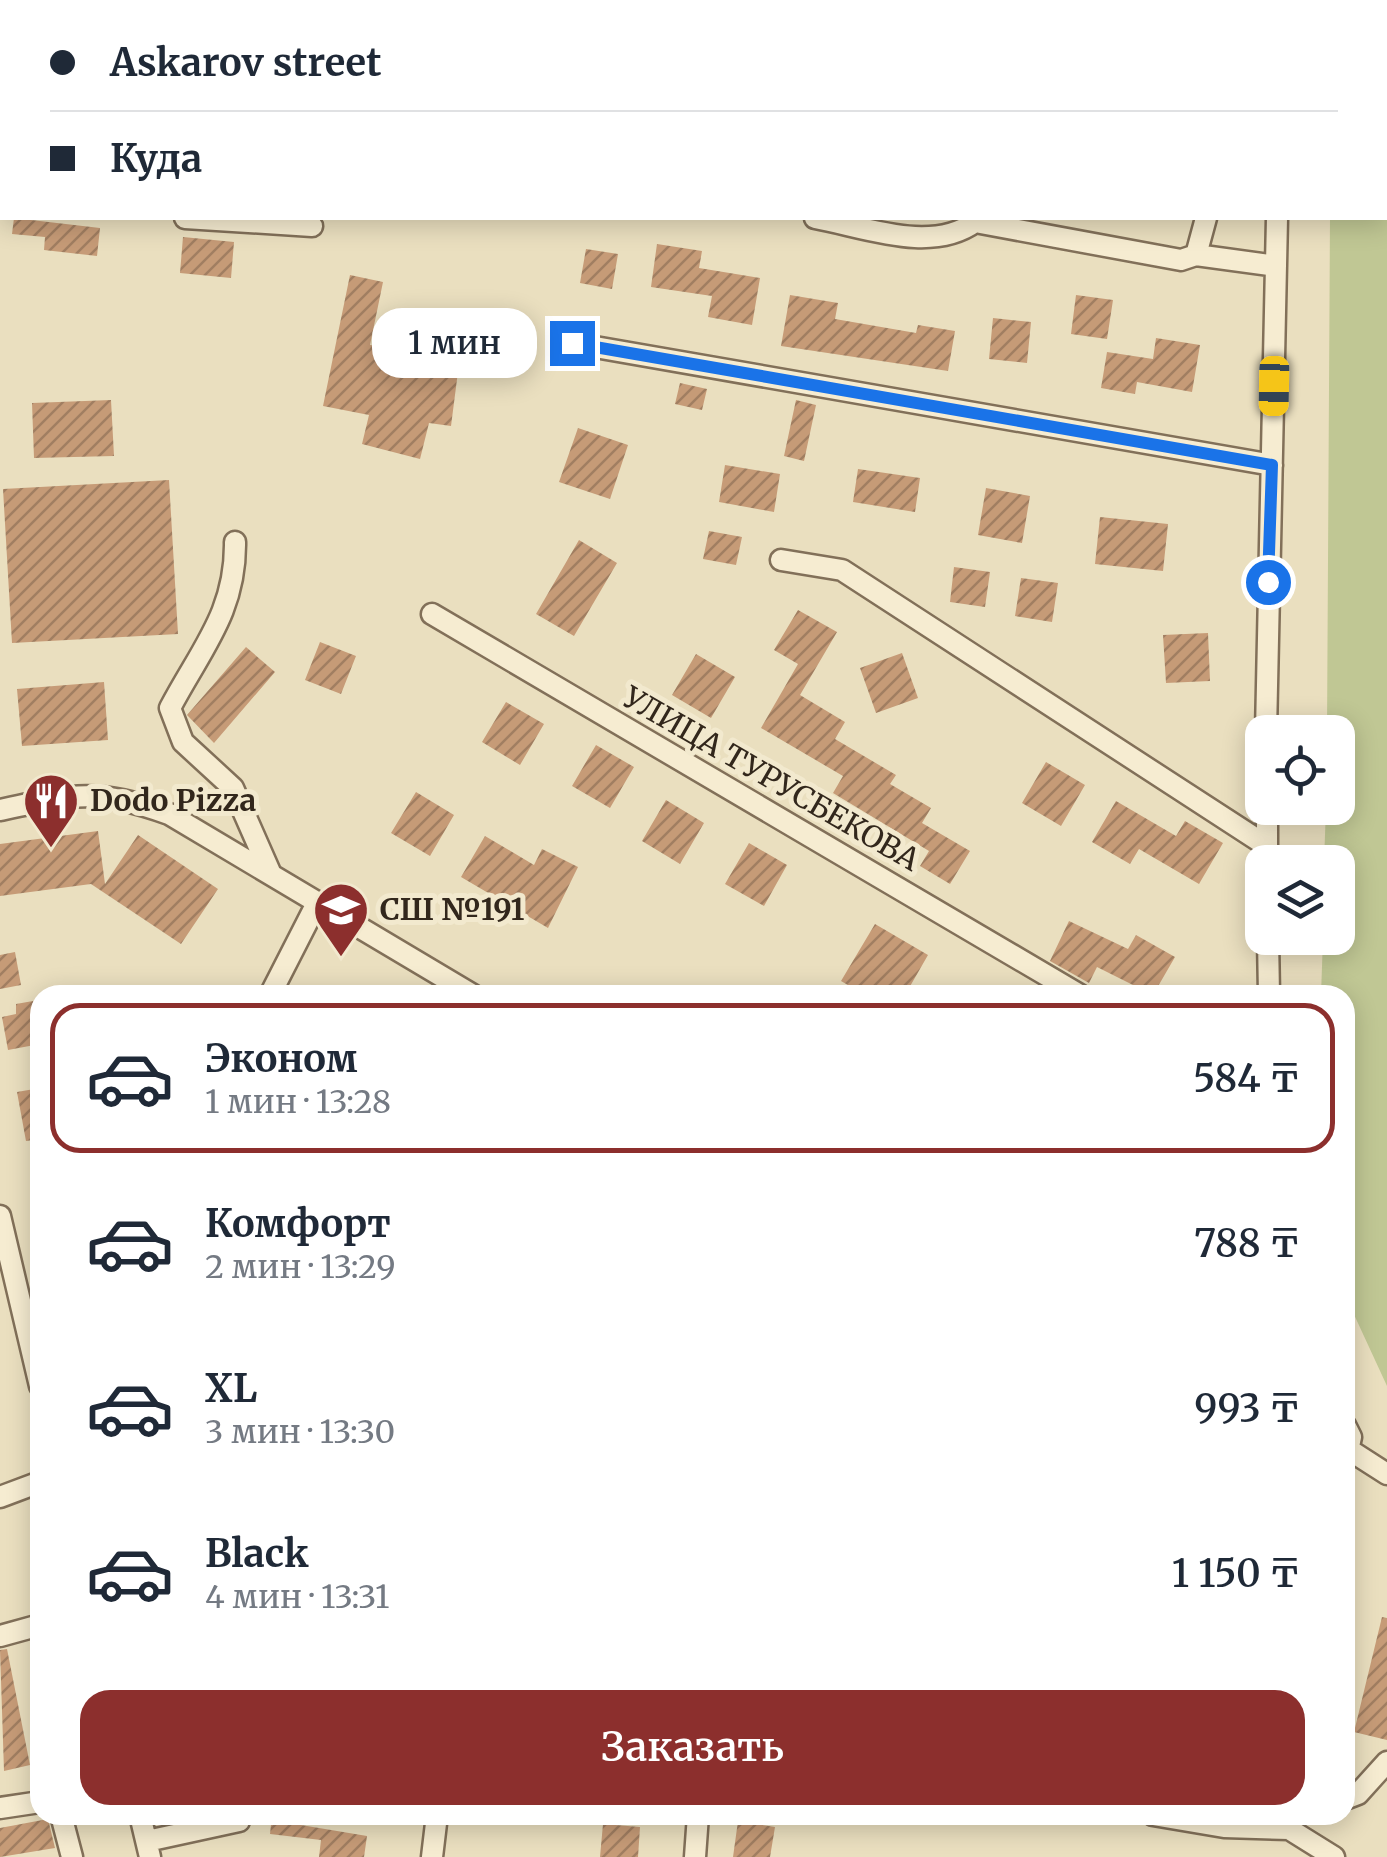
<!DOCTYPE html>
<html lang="ru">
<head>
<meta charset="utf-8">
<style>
  :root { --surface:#fff; --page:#f2f2f3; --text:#1f2937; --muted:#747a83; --line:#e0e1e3; --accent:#8c2f2d }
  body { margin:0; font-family:Merriweather,serif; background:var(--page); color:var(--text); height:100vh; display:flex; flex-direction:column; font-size:38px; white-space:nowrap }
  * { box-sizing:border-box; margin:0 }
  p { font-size:32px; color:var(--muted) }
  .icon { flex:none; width:55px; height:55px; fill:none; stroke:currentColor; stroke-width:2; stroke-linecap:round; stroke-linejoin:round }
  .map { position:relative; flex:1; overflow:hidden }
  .drawer { position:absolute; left:30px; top:985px; width:1325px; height:840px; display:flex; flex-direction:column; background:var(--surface); border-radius:30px; box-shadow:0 5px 25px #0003 }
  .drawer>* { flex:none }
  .top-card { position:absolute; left:0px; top:0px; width:1388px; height:220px; box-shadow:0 5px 25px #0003; display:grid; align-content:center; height:220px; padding:0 50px; background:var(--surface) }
  .fabs { position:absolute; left:1245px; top:715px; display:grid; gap:20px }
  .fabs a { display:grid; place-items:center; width:110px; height:110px; border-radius:20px; background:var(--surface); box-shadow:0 5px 25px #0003; font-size:50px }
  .end { position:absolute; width:45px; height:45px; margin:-22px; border:12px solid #1a73e8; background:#fff; box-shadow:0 0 0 5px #fff }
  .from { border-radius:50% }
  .bubble { position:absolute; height:70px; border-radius:30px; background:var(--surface); box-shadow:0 5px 25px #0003; font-size:32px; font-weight:600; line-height:70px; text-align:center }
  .car { position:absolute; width:30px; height:60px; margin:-30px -15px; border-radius:12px; box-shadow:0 0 8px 2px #0007; background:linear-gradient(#f5c518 24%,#345 0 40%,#f5c518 0 76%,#345 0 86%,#f5c518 0) }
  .top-card b { display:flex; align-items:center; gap:35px; height:95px; font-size:38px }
  .top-card b+b { border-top:2px solid var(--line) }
  .top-card i { width:25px; height:25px; background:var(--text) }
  ul { padding:18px 0 0; list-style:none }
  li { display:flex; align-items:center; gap:30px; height:150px; margin:0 20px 15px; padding:0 30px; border:5px solid transparent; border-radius:30px }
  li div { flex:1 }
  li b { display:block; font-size:38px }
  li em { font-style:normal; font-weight:600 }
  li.current { border-color:var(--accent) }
  li>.icon { width:90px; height:90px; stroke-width:1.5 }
  .action { display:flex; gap:20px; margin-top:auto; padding:20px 50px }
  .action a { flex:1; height:115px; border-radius:30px; background:var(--accent); color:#fff; font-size:40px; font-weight:600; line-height:115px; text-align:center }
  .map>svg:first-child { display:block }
</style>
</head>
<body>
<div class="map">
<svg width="1387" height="1857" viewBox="0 0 1387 1857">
  <defs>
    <pattern id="building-hatch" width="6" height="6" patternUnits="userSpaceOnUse" patternTransform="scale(2.5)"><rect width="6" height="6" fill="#c69b77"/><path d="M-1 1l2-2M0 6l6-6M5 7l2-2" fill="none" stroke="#a17e61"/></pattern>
  </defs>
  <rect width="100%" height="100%" fill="#eadfbf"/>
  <path fill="#c0c794" d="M 1329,0 L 1387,0 L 1387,1386 L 1345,1295 L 1345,995 L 1321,995 L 1323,938 L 1338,938 L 1338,862 L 1324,862 L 1326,808 L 1338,808 L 1338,732 L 1327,732 L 1330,218 L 1385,218 L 1385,2 Z"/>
  <path fill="url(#building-hatch)" d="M 14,218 L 100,228 L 97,256 L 44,250 L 45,237 L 12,234 Z
    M 183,237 L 234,242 L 231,278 L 180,273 Z
    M 657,244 L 702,251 L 699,268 L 760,278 L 752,325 L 708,317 L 712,296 L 651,287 Z
    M 586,249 L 618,254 L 612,289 L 580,283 Z
    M 350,275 L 383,282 L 370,345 L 460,356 L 451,426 L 429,423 L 420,459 L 362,444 L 369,415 L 323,406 Z
    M 790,295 L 838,303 L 835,319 L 916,333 L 918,325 L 955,331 L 948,371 L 781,346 Z
    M 1076,295 L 1113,300 L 1107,339 L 1071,334 Z
    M 993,318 L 1031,322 L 1027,363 L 989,359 Z
    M 1156,338 L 1200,345 L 1192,392 L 1137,382 L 1135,394 L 1101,388 L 1107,352 L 1153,359 Z
    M 680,383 L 707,389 L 702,410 L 675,404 Z
    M 111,400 L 114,456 L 34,458 L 32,403 Z
    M 796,400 L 816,405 L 804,461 L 784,456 Z
    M 578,428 L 628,445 L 610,499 L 559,482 Z
    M 725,465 L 780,474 L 774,512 L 719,502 Z
    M 858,469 L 920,478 L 915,512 L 853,502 Z
    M 169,480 L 178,634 L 12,643 L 3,489 Z
    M 986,488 L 1030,496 L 1022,543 L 978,535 Z
    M 1100,517 L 1168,524 L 1163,571 L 1095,564 Z
    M 709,531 L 742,537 L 736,565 L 703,559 Z
    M 579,540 L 617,563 L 574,636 L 536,614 Z
    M 954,567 L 990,572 L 985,607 L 950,602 Z
    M 1021,578 L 1058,583 L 1052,622 L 1015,616 Z
    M 798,610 L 837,632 L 800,695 L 845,722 L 835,739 L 896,775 L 890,784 L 931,808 L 922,823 L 970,851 L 950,884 L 920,866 L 929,851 L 833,793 L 843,776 L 761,728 L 798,664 L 774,650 Z
    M 1208,633 L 1210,681 L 1166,683 L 1163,635 Z
    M 320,642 L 356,656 L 341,694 L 305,680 Z
    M 246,647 L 275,672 L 214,743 L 187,715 Z
    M 902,653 L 918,698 L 876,713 L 860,668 Z
    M 696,654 L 735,677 L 711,718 L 672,695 Z
    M 104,682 L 108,740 L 22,746 L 17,689 Z
    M 506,702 L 544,724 L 520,765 L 482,742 Z
    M 596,745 L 634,767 L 610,808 L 572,786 Z
    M 1046,762 L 1085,785 L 1061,826 L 1022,803 Z
    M 416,792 L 454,815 L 430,856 L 391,833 Z
    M 666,800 L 704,823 L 680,864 L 642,841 Z
    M 1116,801 L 1176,836 L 1185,821 L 1223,843 L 1199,884 L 1139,849 L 1130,864 L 1092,842 Z
    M 98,831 L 105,884 L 138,835 L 218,889 L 181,944 L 91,884 L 0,896 L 0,844 Z
    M 485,836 L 534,865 L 542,849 L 578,867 L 548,928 L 461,877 Z
    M 749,843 L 787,865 L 764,906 L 725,884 Z
    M 1069,921 L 1128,949 L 1136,935 L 1175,957 L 1153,995 L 1097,967 L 1089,983 L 1050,961 Z
    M 875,924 L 928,955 L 905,995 L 865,995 L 841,981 Z
    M 15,952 L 21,985 L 0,989 L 0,955 Z
    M 33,1001 L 40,1044 L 8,1050 L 2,1017 L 16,1014 L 16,1004 Z
    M 40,1088 L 40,1139 L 26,1141 L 17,1092 Z
    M 1382,1617 L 1387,1618 L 1387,1740 L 1354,1732 Z
    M 7,1649 L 30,1765 L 4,1771 L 0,1650 Z
    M 272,1815 L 302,1815 L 301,1825 L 367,1836 L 364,1857 L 319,1857 L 321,1840 L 270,1834 Z
    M 48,1819 L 55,1848 L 0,1857 L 0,1828 Z
    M 738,1821 L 775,1827 L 770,1857 L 733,1857 Z
    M 603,1824 L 640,1827 L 638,1857 L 600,1857 Z"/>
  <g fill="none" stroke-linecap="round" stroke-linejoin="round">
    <g stroke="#827059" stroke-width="25">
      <path id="minor" d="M 874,0 L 890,2
        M 968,0 L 969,2
        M 141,2 L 141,0
        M 393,2 L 393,0
        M 496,2 L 496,0
        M 657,2 L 658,0
        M 1235,2 L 1235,0
        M 1282,2 L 1282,0
        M 0,204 L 2,204
        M 185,218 L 312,226
        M 815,218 C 865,227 931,254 975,222
        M 973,218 L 975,222 L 1181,260 L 1196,255 L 1206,218
        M 1196,255 L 1276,266
        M 572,343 L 1272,465
        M 235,542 C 236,612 201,649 170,708 L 183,742 L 233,788 L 270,872
        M 781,560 L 842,570 L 1267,846
        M 432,614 L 1080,995
        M 1266,732 L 1277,218
        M 1267,808 L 1267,862
        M 0,810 C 73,794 97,788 169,814 L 473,995
        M 1268,938 L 1269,995
        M 270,995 L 317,903
        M 0,1216 L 40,1386
        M 1345,1425 L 1351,1437 L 1346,1460
        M 1351,1451 L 1387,1474
        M 0,1497 L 40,1482
        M 0,1636 L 40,1625
        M 1345,1799 L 1358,1794 L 1387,1762
        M 0,1808 L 40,1802
        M 61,1815 L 72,1857
        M 140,1815 L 150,1857
        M 1153,1815 L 1224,1827 L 1289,1829 L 1334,1857
        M 147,1841 L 239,1821 L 241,1815
        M 432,1857 L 437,1815
        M 695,1857 L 698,1815"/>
    </g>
    <use href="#minor" stroke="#f6ecd1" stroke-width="20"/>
  </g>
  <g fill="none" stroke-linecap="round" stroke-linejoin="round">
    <path stroke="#1a73e8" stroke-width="12" d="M 572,343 L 1272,465 L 1268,582"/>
  </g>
  <defs>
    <g id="restaurant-pin" transform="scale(2.875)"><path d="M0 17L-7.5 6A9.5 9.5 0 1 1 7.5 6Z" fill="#8c2f2d" stroke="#f2e9ce"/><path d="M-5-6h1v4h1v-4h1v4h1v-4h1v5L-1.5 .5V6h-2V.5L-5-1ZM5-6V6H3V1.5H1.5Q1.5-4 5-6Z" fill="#fff"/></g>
    <g id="school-pin" transform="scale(2.875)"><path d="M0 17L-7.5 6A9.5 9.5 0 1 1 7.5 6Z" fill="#8c2f2d" stroke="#f2e9ce"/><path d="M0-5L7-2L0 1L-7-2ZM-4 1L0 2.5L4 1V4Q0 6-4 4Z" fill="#fff"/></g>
  </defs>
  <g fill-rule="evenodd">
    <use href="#restaurant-pin" x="51" y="801"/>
    <use href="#school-pin" x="341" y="910"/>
  </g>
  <g text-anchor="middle" stroke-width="10" stroke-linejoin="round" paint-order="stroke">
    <g font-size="30" fill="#32271c" stroke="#f2e9ce">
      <text transform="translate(771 779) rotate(30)" y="10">УЛИЦА ТУРУСБЕКОВА</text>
    </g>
    <g font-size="30" font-weight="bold" fill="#32271c" stroke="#f2e9ce" text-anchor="start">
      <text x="90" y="811">Dodo Pizza</text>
      <text x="380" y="920">СШ №191</text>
    </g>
  </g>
</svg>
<div class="fabs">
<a><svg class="icon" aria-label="locate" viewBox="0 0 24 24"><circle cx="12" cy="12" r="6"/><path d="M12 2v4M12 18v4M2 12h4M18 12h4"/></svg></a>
<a><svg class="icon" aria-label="layers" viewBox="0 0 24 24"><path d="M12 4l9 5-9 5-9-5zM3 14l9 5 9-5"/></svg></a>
</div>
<i class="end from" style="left:1268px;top:582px"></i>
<i class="end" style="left:572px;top:343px"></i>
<div class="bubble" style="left:372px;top:308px;width:165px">1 мин</div>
<i class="car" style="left:1274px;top:386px;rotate:181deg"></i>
<div class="top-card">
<b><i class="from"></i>Askarov street</b>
<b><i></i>Куда</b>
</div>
<section class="drawer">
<ul>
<li class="current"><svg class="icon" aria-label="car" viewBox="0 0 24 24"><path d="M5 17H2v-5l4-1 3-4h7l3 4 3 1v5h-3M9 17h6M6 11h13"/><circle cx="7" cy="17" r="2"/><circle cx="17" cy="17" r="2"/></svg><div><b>Эконом</b><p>1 мин · 13:28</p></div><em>584 ₸</em></li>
<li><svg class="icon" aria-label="car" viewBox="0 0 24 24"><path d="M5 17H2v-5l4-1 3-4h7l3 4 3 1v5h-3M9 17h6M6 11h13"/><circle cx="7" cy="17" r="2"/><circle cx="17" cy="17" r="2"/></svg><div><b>Комфорт</b><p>2 мин · 13:29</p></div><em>788 ₸</em></li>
<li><svg class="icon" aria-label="car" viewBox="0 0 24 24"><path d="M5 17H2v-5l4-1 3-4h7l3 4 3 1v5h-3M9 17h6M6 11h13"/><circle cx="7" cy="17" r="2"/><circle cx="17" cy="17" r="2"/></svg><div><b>XL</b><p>3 мин · 13:30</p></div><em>993 ₸</em></li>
<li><svg class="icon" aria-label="car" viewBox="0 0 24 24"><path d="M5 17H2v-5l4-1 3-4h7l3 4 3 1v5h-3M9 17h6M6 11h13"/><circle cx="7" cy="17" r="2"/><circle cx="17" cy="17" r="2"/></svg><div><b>Black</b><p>4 мин · 13:31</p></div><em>1 150 ₸</em></li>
</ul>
<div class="action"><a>Заказать</a></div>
</section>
</div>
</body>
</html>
